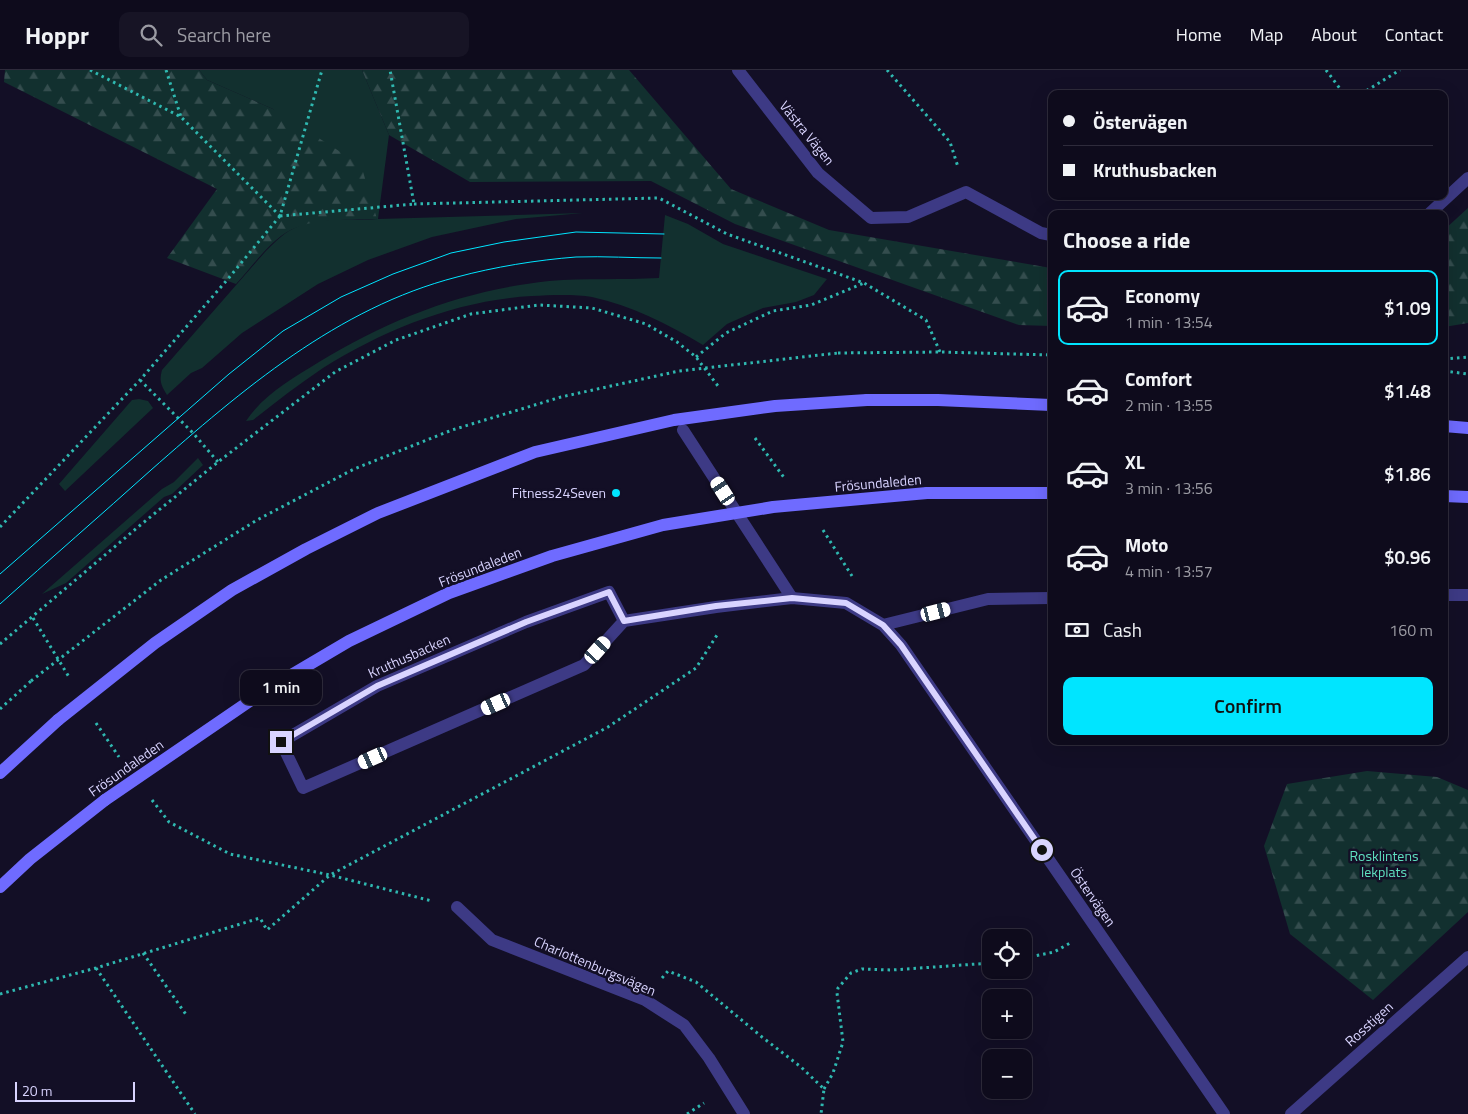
<!DOCTYPE html>
<html lang="en">
<head>
<meta charset="utf-8">
<style>
  :root { --surface:#0e0b1c; --page:#171425; --text:#f1f3f6; --muted:#9b9ba3; --line:#2e2b3b; --accent:#00e5ff }
  body { margin:0; font-family:"Titillium Web",sans-serif; background:var(--page); color:var(--text); height:100vh; display:flex; flex-direction:column; font-size:19px; white-space:nowrap }
  * { box-sizing:border-box; margin:0 }
  p { font-size:16px; color:var(--muted) }
  .icon { flex:none; width:28px; height:28px; fill:none; stroke:currentColor; stroke-width:2; stroke-linecap:round; stroke-linejoin:round }
  .map { position:relative; flex:1; overflow:hidden }
  .details { position:absolute; left:1048px; top:140px; width:400px; height:535px; display:flex; flex-direction:column; background:var(--surface); border-radius:10px; box-shadow:0 5px 20px #0002,0 0 0 1px var(--line) }
  .details>* { flex:none }
  .guide { position:absolute; left:1048px; top:20px; width:400px; height:110px; border-radius:10px; box-shadow:0 5px 20px #0002,0 0 0 1px var(--line); display:grid; align-content:center; height:110px; padding:0 15px; background:var(--surface) }
  .fabs { position:absolute; left:982px; top:859px; display:grid; gap:10px }
  .fabs a { display:grid; place-items:center; width:50px; height:50px; border-radius:10px; background:var(--surface); box-shadow:0 5px 20px #0002,0 0 0 1px var(--line); font-size:25px }
  .scale { position:absolute; left:15px; bottom:12px; width:120px; box-sizing:border-box; padding-left:5px; border:2px solid #d9d4ff; border-top:0; font-size:14px; line-height:18px; white-space:nowrap; color:#d9d4ff; -webkit-text-stroke:4px #130f26; paint-order:stroke }
  .end { position:absolute; width:22px; height:22px; margin:-11px; border:6px solid #d9d4ff; background:#111; box-shadow:0 0 0 2px #111 }
  .from { border-radius:50% }
  .bubble { position:absolute; height:35px; border-radius:10px; background:var(--surface); box-shadow:0 5px 20px #0002,0 0 0 1px var(--line); font-size:16px; font-weight:600; line-height:35px; text-align:center }
  .car { position:absolute; width:15px; height:30px; margin:-15px -8px; border-radius:6px; box-shadow:0 0 4px 1px #0007; background:linear-gradient(#fff 24%,#345 0 40%,#fff 0 76%,#345 0 86%,#fff 0) }
  .guide b { display:flex; align-items:center; gap:18px; height:48px; font-size:19px }
  .guide b+b { border-top:1px solid var(--line) }
  .guide i { width:12px; height:12px; background:var(--text) }
  ul { padding:0; list-style:none }
  li { display:flex; align-items:center; gap:15px; height:75px; margin:0 10px 8px; padding:0 5px; border:2px solid transparent; border-radius:10px }
  li div { flex:1 }
  li b { display:block; font-size:19px }
  li em { font-style:normal; font-weight:600 }
  li.selected { border-color:var(--accent) }
  li>.icon { width:45px; height:45px; stroke-width:1.5 }
  h2 { padding:0 15px; font-size:22px; line-height:60px }
  .pay { display:flex; align-items:center; gap:12px; height:55px; padding:0 15px; font-size:19px }
  .pay p { margin-inline-start:auto }
  .cta { display:flex; gap:10px; margin-top:auto; padding:10px 15px }
  .cta a { flex:1; height:58px; border-radius:10px; background:var(--accent); color:#111; font-size:20px; font-weight:600; line-height:58px; text-align:center }
  header { display:flex; align-items:center; gap:30px; box-sizing:border-box; height:70px; padding:0 25px; background:var(--surface); border-bottom:1px solid var(--line) }
  header strong { font-size:24px }
  nav { display:flex; gap:28px; margin-inline-start:auto; font-size:18px }
  .search { width:350px; height:45px; background:var(--page); display:flex; align-items:center; gap:12px; box-sizing:border-box; padding:0 18px; border-radius:10px; color:var(--muted); font-size:19px }
  .map>svg:first-child { display:block }
</style>
</head>
<body>
<header>
<strong>Hoppr</strong>
<div class="search"><svg class="icon" aria-label="search" viewBox="0 0 24 24"><circle cx="10" cy="10" r="6"/><path d="M15 15l6 6"/></svg>Search here</div>
<nav><a>Home</a><a>Map</a><a>About</a><a>Contact</a></nav>
</header>
<div class="map">
<svg width="1468" height="1044" viewBox="0 0 1468 1044">
  <defs>
    <pattern id="forest-firs" width="22" height="20" patternUnits="userSpaceOnUse" patternTransform="scale(1.25)"><rect width="22" height="20" fill="#12302f"/><path d="M5 1l3.5 6h-7zM16 11l3.5 6h-7z" fill="#344d4e"/></pattern>
  </defs>
  <rect width="100%" height="100%" fill="#130f26"/>
  <path fill="#12302f" d="M 199,0 L 362,0 L 389,65 L 378,149 L 583,143 L 516,149 L 432,167 L 368,190 L 318,214 L 242,263 L 202,298 L 191,303 L 167,325 C 161,315 159,311 162,300 L 265,182 C 275,172 285,161 299,156 C 323,146 352,152 377,149 L 273,39 L 207,10 Z
    M 665,145 L 688,154 L 723,174 L 827,209 L 814,225 L 796,232 L 763,238 L 727,254 L 703,275 C 668,254 632,236 592,227 C 575,224 550,225 532,226 C 458,230 385,259 323,298 C 299,314 276,332 253,350 L 246,351 C 263,325 293,308 319,292 C 391,248 465,220 549,211 C 586,208 623,210 659,208 Z
    M 139,329 L 148,331 L 153,338 L 65,421 L 59,414 L 132,330 Z
    M 198,388 L 203,395 L 172,424 L 164,427 L 66,513 L 42,524 L 162,419 L 174,412 Z"/>
  <path fill="url(#forest-firs)" d="M 5,0 L 199,0 L 207,10 L 273,39 L 361,95 L 377,149 C 345,151 308,146 281,166 C 264,179 250,199 236,214 L 167,188 L 217,119 L 4,12 Z
    M 362,0 L 629,0 L 731,119 L 829,160 L 1051,198 L 1051,256 L 1019,255 L 735,154 L 651,111 L 470,112 L 389,65 Z
    M 1468,138 L 1468,253 L 1444,257 L 1444,160 Z
    M 1367,701 L 1437,707 L 1468,720 L 1468,842 L 1373,930 L 1290,864 L 1264,776 L 1287,714 Z"/>
  <g fill="none" stroke-linecap="round" stroke-linejoin="round">
    <path stroke="#2fb8b0" stroke-width="3" stroke-dasharray="2.5 4" stroke-linecap="butt" d="M 90,0 L 181,47 L 280,146
      M 166,0 L 181,47
      M 887,0 L 950,72 L 958,97
      M 1326,0 L 1344,24
      M 1361,24 L 1400,0
      M 414,134 L 659,128 L 727,164 L 864,213 L 926,250 L 940,282
      M 280,146 L 414,134 L 390,0
      M 838,283 L 940,282 L 1051,285
      M 696,287 L 726,263 L 773,241 L 811,235 L 864,213
      M 1444,289 L 1468,287
      M 1444,301 L 1468,304
      M 140,310 L 193,363 L 218,392
      M 755,368 L 785,409
      M 0,457 L 140,310 L 227,210 L 280,146 L 322,0
      M 823,460 L 852,506
      M 33,548 L 69,607
      M 0,574 L 138,457 L 218,392 L 335,302 L 396,270 L 471,244 L 539,235 L 592,238 L 646,254 L 677,272 L 696,287 L 718,316
      M 0,639 L 31,611
      M 96,653 L 119,687
      M 152,730 L 169,752 L 230,784 L 330,805 L 432,831
      M 143,883 L 187,946
      M 1024,888 L 1054,882 L 1072,872
      M 96,898 L 195,1044
      M 662,908 L 668,901 L 696,912 L 762,967 L 801,997 L 824,1019 L 821,1044
      M 0,924 L 96,898 L 260,848 L 267,860 L 330,805 L 608,657 L 696,598 L 717,565
      M 824,1019 L 833,1003 L 843,972 L 837,923 L 838,918 L 851,903 L 862,899 L 892,900 L 991,893
      M 687,1044 L 704,1033"/>
    <path stroke="#3d3a85" stroke-width="12" d="M 683,360 L 792,528"/>
    <path stroke="#3d3a85" stroke-width="12" d="M 738,0 L 818,103 L 871,148 L 908,147 L 966,122 L 1041,163 L 1051,165
      M 1429,144 L 1468,108
      M 1444,525 L 1468,525
      M 624,551 L 609,522 L 526,552 L 377,616 L 281,672 L 303,718 L 584,595 L 624,551 L 716,537 L 792,528 L 846,533 L 883,555 L 901,575 L 1224,1044
      M 883,555 L 988,529 L 1051,528
      M 457,837 L 492,870 L 645,930 L 684,955 L 709,988 L 744,1044
      M 1291,1044 L 1468,887"/>
    <path stroke="#6f6bff" stroke-width="12" d="M 867,330 L 938,330 L 1051,335
      M 1444,356 L 1468,358
      M 927,423 L 1051,423
      M 1444,426 L 1468,427
      M 0,703 L 58,650
      M 0,817 L 30,789 L 105,730"/>
    <path stroke="#00e5ff" stroke-width="1" d="M 0,504 L 229,304 L 283,261 L 341,227 L 393,204 L 451,183 L 504,172 L 576,162 L 664,164
      M 0,534 C 50,489 101,445 151,400 C 242,320 337,238 457,207 C 494,197 537,190 576,187 C 604,186 633,188 661,188"/>
    <path stroke="#2fb8b0" stroke-width="3" stroke-dasharray="2.5 4" stroke-linecap="butt" d="M 31,611 L 161,510 L 257,450 L 354,399 L 452,360 L 561,327 L 679,301 L 838,283"/>
    <path stroke="#6f6bff" stroke-width="12" d="M 58,650 L 155,573 L 232,520 L 306,479 L 378,443 L 535,382 L 674,350 L 775,336 L 867,330
      M 105,730 L 266,620 L 349,571 L 449,523 L 552,486 L 663,455 L 773,437 L 927,423"/>
  </g>
  <g fill="none" stroke-linecap="round" stroke-linejoin="round">
    <path stroke="#d9d4ff" stroke-width="6" d="M 281,672 L 377,616 L 526,552 L 609,522 L 624,551 L 716,536 L 792,528 L 846,533 L 883,555 L 901,575 L 1042,780"/>
  </g>
  <circle fill="#00e5ff" stroke="#130f26" stroke-width="2" cx="616" cy="423" r="5"/>
  <g text-anchor="middle" stroke-width="5" stroke-linejoin="round" paint-order="stroke">
    <g font-size="14" fill="#d9d4ff" stroke="#130f26">
      <text transform="translate(807 63) rotate(51)" y="5">Västra Vägen</text>
      <text transform="translate(878 413) rotate(-5)" y="5">Frösundaleden</text>
      <text transform="translate(480 497) rotate(-21)" y="5">Frösundaleden</text>
      <text transform="translate(409 586) rotate(-24)" y="5">Kruthusbacken</text>
      <text transform="translate(126 698) rotate(-35)" y="5">Frösundaleden</text>
      <text transform="translate(1093 827) rotate(55)" y="5">Östervägen</text>
      <text transform="translate(595 896) rotate(23)" y="5">Charlottenburgsvägen</text>
      <text transform="translate(1369 954) rotate(-42)" y="5">Rosstigen</text>
    </g>
    <g font-size="14" fill="#d9d4ff" stroke="#130f26" text-anchor="end">
      <text x="606" y="428">Fitness24Seven</text>
    </g>
    <g font-size="14" fill="#5fe0c0" stroke="#130f26">
      <text x="1384" y="791">Rosklintens<tspan x="1384" dy="16">lekplats</tspan></text>
    </g>
  </g>
</svg>
<div class="fabs">
<a><svg class="icon" aria-label="locate" viewBox="0 0 24 24"><circle cx="12" cy="12" r="6"/><path d="M12 2v4M12 18v4M2 12h4M18 12h4"/></svg></a>
<a>+</a>
<a>−</a>
</div>
<div class="scale">20 m</div>
<i class="end from" style="left:1042px;top:780px"></i>
<i class="end" style="left:281px;top:672px"></i>
<div class="bubble" style="left:240px;top:600px;width:82px">1 min</div>
<i class="car" style="left:723px;top:421px;rotate:327deg"></i>
<i class="car" style="left:936px;top:542px;rotate:76deg"></i>
<i class="car" style="left:598px;top:580px;rotate:42deg"></i>
<i class="car" style="left:496px;top:634px;rotate:246deg"></i>
<i class="car" style="left:373px;top:688px;rotate:246deg"></i>
<div class="guide">
<b><i class="from"></i>Östervägen</b>
<b><i></i>Kruthusbacken</b>
</div>
<section class="details">
<h2>Choose a ride</h2>
<ul>
<li class="selected"><svg class="icon" aria-label="car" viewBox="0 0 24 24"><path d="M5 17H2v-5l4-1 3-4h7l3 4 3 1v5h-3M9 17h6M6 11h13"/><circle cx="7" cy="17" r="2"/><circle cx="17" cy="17" r="2"/></svg><div><b>Economy</b><p>1 min · 13:54</p></div><em>$1.09</em></li>
<li><svg class="icon" aria-label="car" viewBox="0 0 24 24"><path d="M5 17H2v-5l4-1 3-4h7l3 4 3 1v5h-3M9 17h6M6 11h13"/><circle cx="7" cy="17" r="2"/><circle cx="17" cy="17" r="2"/></svg><div><b>Comfort</b><p>2 min · 13:55</p></div><em>$1.48</em></li>
<li><svg class="icon" aria-label="car" viewBox="0 0 24 24"><path d="M5 17H2v-5l4-1 3-4h7l3 4 3 1v5h-3M9 17h6M6 11h13"/><circle cx="7" cy="17" r="2"/><circle cx="17" cy="17" r="2"/></svg><div><b>XL</b><p>3 min · 13:56</p></div><em>$1.86</em></li>
<li><svg class="icon" aria-label="car" viewBox="0 0 24 24"><path d="M5 17H2v-5l4-1 3-4h7l3 4 3 1v5h-3M9 17h6M6 11h13"/><circle cx="7" cy="17" r="2"/><circle cx="17" cy="17" r="2"/></svg><div><b>Moto</b><p>4 min · 13:57</p></div><em>$0.96</em></li>
</ul>
<div class="pay"><svg class="icon" aria-label="cash" viewBox="0 0 24 24"><path d="M3 7h18v10H3z"/><circle cx="12" cy="12" r="2"/></svg>Cash<p>160 m</p></div>
<div class="cta"><a>Confirm</a></div>
</section>
</div>
</body>
</html>
